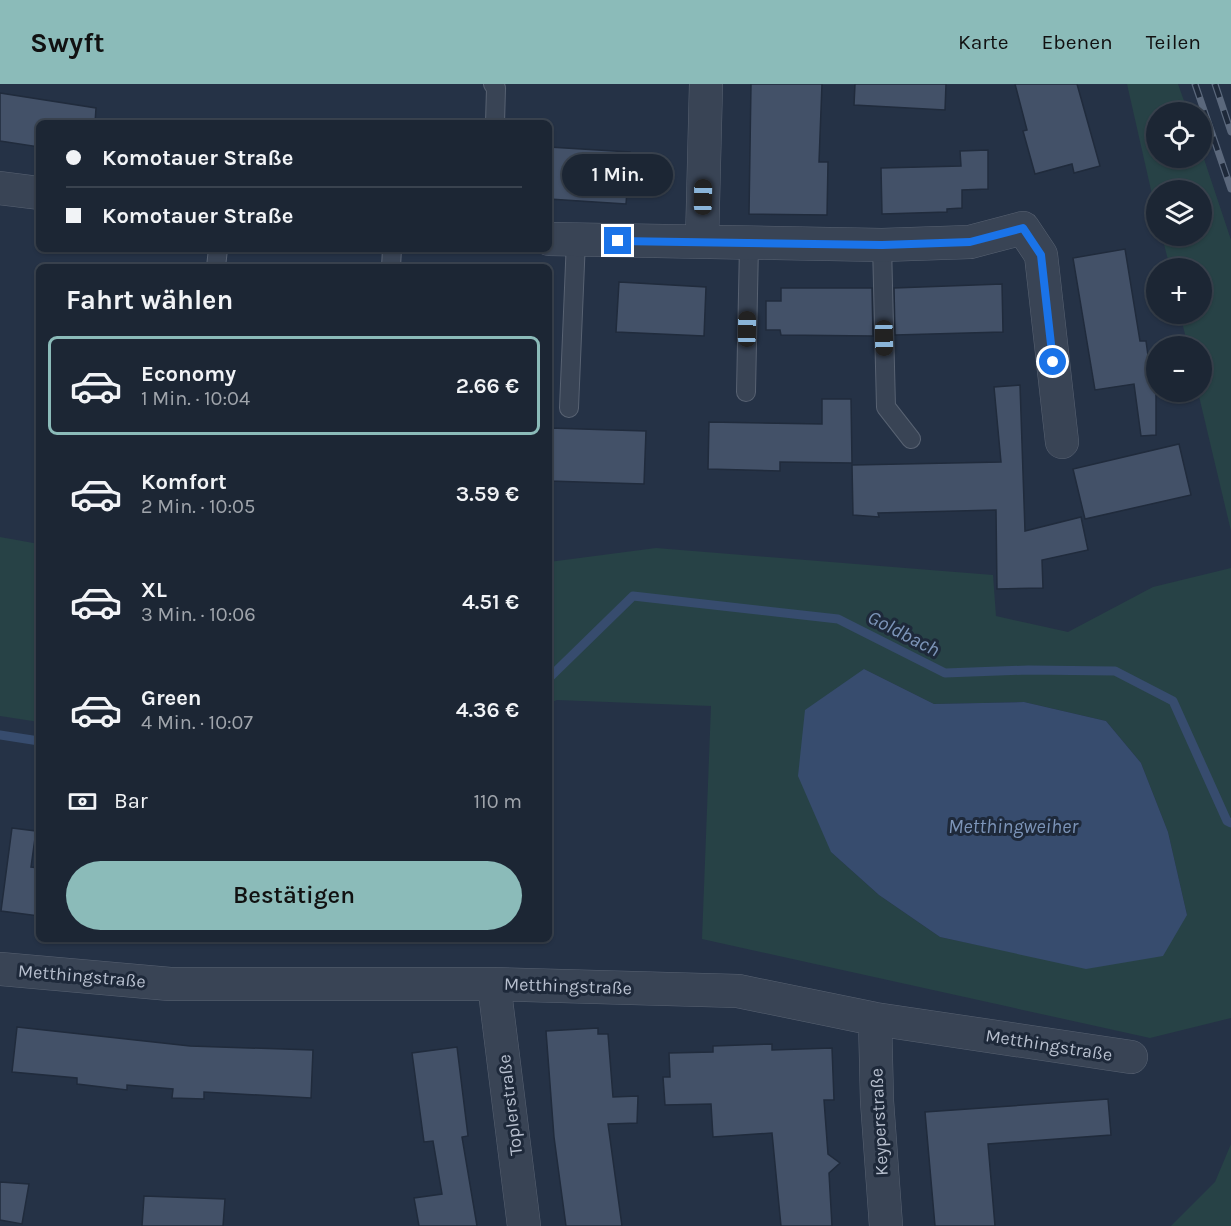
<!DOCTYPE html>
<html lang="de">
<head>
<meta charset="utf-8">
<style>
  :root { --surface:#1c2634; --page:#252e3c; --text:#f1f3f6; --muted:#a0a5ac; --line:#3a434f; --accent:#8bbbb9 }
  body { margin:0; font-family:Karla,sans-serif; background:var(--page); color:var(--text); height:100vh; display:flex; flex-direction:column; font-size:22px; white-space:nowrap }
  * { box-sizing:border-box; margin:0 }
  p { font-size:20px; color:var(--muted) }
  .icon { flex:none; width:33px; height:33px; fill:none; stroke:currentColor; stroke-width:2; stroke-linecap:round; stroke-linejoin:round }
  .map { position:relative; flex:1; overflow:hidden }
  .details { position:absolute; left:36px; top:180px; width:516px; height:678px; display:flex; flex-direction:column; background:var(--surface); border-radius:9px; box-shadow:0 2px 4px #0004,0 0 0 2px var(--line) }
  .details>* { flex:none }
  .banner { position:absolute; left:36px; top:36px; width:516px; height:132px; border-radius:9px; box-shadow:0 2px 4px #0004,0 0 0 2px var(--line); display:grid; align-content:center; height:132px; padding:0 30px; background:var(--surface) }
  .buttons { position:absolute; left:1146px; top:18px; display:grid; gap:12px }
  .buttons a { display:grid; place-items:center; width:66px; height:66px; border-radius:50%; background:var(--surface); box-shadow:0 2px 4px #0004,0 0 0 2px var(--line); font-size:30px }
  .end { position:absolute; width:27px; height:27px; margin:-14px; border:8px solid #1a73e8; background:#fff; box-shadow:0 0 0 3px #fff }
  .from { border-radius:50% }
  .bubble { position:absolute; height:42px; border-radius:21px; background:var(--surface); box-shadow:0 2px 4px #0004,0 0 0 2px var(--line); font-size:20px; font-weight:600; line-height:42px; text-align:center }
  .car { position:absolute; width:18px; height:36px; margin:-18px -9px; border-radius:8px; box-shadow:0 0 4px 2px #0007; background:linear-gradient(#222 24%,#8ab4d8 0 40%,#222 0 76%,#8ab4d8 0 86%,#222 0) }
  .banner b { display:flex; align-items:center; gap:21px; height:57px; font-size:22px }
  .banner b+b { border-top:2px solid var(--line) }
  .banner i { width:15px; height:15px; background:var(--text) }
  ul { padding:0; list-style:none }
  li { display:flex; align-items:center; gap:18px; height:99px; margin:0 12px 9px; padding:0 18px; border:3px solid transparent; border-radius:9px }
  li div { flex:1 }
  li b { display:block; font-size:22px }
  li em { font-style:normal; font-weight:600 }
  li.selected { border-color:var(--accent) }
  li>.icon { width:54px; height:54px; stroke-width:1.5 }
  h2 { padding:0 30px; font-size:27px; line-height:72px }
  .pay { display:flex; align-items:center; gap:15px; height:66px; padding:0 30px; font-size:22px }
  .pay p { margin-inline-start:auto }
  .cta { display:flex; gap:12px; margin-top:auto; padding:12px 30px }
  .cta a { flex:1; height:69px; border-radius:36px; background:var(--accent); color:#111; font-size:24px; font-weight:600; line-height:69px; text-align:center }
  header { display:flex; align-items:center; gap:36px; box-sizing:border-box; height:84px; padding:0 30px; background:var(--accent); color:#111 }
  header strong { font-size:28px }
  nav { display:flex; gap:33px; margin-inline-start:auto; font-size:21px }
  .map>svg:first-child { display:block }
</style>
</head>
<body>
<header>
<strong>Swyft</strong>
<nav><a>Karte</a><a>Ebenen</a><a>Teilen</a></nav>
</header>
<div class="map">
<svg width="1231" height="1142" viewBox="0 0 1231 1142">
  <rect width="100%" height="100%" fill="#253246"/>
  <path fill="#274246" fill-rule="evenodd" d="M 1127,0 L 1178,0 L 1188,28 L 1156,28 L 1156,74 L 1202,74 L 1202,69 L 1231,156 L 1231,447 L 1198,308 L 1202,308 L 1202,262 L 1188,262 L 1180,230 L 1202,230 L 1202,184 L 1170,184 L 1162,152 L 1202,152 L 1202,106 L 1156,106 L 1156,128 Z
    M 0,453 L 39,460 L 39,638 L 0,632 Z
    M 656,464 L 993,491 L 996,532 L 1068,548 L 1153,503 L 1231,484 L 1231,934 L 1150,954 L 702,855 L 711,622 L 557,616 L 549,619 L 549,478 ZM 864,585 L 934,620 L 1024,618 L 1106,637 L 1141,679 L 1168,748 L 1187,831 L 1012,868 L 940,853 L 879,811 L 831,768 Z
    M 1231,1060 L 1231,1142 L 1171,1142 L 1215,1098 Z"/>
  <path fill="#374c6e" d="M 864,585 L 934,620 L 1024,618 L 1106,637 L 1141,679 L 1168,748 L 1187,831 L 1163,872 L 1086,885 L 940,853 L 879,811 L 831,768 L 798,692 L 805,626 Z"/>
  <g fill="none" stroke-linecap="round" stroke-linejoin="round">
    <path stroke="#374c6e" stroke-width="9" d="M 549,594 L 633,512 L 838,535 L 945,589 L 1028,586 L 1115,587 L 1173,617 L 1227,737 L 1231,739
      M 0,651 L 39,657"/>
  </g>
  <path fill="#435168" stroke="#202b3c" stroke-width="1.5" d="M 751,0 L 822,0 L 819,78 L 828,78 L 827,131 L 749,130 Z
    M 855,0 L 946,0 L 945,26 L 854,21 Z
    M 1015,0 L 1077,0 L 1100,82 L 1074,89 L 1072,80 L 1035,90 L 1023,47 L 1027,46 Z
    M 0,9 L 96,24 L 95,39 L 39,39 L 39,63 L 0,57 Z
    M 549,63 L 630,68 L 626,120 L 549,115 Z
    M 988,66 L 988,105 L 962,106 L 962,124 L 947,125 L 947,128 L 882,130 L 881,84 L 961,82 L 960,67 Z
    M 1125,165 L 1140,257 L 1146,257 L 1149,279 L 1156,278 L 1156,351 L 1141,352 L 1134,300 L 1095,306 L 1073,174 Z
    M 619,198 L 706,203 L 704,252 L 616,248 Z
    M 1002,200 L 1003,248 L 895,251 L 894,204 Z
    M 781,204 L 872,204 L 873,252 L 781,251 L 780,246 L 766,246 L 766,217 L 781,217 Z
    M 1020,301 L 1025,447 L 1081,433 L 1088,466 L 1042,476 L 1043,504 L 997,505 L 996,426 L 878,429 L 879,433 L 853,431 L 852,381 L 1001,378 L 994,303 Z
    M 822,315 L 851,315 L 852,379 L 780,378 L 780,387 L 708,385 L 709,338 L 822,340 Z
    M 549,344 L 646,347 L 644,400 L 549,397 Z
    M 1179,360 L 1191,411 L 1085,435 L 1073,385 Z
    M 12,744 L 36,747 L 31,783 L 39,784 L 39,832 L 1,827 Z
    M 17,943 L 190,962 L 313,966 L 311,1014 L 204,1008 L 204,1015 L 172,1014 L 173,1005 L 127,1001 L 127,1006 L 77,1000 L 77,994 L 12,988 Z
    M 598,944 L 598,950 L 608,950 L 613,1013 L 638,1012 L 637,1039 L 608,1040 L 622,1142 L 566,1142 L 554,1053 L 546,947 Z
    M 772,960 L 772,966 L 832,964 L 834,1016 L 824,1016 L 828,1070 L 840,1079 L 829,1089 L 832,1142 L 781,1142 L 772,1049 L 713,1053 L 711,1020 L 665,1021 L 663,993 L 670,993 L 669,969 L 713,968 L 713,962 Z
    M 457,963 L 468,1052 L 462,1053 L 477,1142 L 419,1142 L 414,1114 L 442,1110 L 433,1057 L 424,1058 L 412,969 Z
    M 1108,1015 L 1111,1051 L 988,1060 L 995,1142 L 935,1142 L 925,1028 Z
    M 0,1098 L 29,1100 L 22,1140 L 0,1136 Z
    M 144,1112 L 225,1115 L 223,1142 L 142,1142 Z"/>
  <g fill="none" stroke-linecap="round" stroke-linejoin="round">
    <g stroke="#586272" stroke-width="20">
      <path id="lane" d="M 493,0 L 496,4 L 495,39
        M 882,161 L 886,323 L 911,355
        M 216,183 L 218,165
        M 391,183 L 392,165
        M 746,308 L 749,161
        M 569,324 L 576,156"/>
    </g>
    <g stroke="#586272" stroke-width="34">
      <path id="street" d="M 0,104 L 39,109
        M 549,155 L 882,161 L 970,158 L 1023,144 L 1041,171 L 1062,358
        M 702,158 L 706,0
        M 0,885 L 170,900 L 494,900 L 738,907 L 875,935 L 1131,973
        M 494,900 L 524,1142
        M 875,935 L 877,1017 L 886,1142"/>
    </g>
    <use href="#lane" stroke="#394455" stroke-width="18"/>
    <use href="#street" stroke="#394455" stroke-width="33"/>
    <g stroke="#5b687c" stroke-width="7">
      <path id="rail" d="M 1195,0 L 1231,105
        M 1215,0 L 1231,48"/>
    </g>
    <use href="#rail" stroke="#1e293a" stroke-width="4.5" stroke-dasharray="14" stroke-linecap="butt"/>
  </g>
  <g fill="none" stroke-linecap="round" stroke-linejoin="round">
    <path stroke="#1a73e8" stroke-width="8" d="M 618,157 L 882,161 L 970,158 L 1023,144 L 1041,171 L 1053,278"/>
  </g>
  <g text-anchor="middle" stroke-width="6" stroke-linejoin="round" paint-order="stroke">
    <g font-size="18" fill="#b7bfce" stroke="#1e293a">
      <text transform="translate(82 892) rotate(5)" y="6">Metthingstraße</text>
      <text transform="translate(568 902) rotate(2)" y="6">Metthingstraße</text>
      <text transform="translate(1049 961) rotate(9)" y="6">Metthingstraße</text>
      <text transform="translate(510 1021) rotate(-97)" y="6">Toplerstraße</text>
      <text transform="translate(879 1038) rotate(-93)" y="6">Keyperstraße</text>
    </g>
    <g font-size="20" font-style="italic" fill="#7c94b8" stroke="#1e293a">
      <text transform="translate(904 549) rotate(27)" y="7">Goldbach</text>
      <text x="1013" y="749">Metthingweiher</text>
    </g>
  </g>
</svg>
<div class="buttons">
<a><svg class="icon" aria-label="locate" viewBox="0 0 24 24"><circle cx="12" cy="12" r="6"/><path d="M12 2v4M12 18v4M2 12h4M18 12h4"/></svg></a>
<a><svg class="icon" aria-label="layers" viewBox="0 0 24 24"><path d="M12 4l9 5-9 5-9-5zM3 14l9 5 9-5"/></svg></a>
<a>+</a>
<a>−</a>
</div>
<i class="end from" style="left:1053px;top:278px"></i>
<i class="end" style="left:618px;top:157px"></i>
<div class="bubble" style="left:562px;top:70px;width:111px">1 Min.</div>
<i class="car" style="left:703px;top:113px;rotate:1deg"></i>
<i class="car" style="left:747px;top:245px;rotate:1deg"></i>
<i class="car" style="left:884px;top:254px;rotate:179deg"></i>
<div class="banner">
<b><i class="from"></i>Komotauer Straße</b>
<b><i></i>Komotauer Straße</b>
</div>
<section class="details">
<h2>Fahrt wählen</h2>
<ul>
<li class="selected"><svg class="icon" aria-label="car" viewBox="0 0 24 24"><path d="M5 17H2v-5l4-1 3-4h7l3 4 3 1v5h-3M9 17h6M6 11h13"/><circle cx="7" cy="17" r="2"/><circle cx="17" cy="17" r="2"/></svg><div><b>Economy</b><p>1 Min. · 10:04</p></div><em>2.66 €</em></li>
<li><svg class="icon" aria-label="car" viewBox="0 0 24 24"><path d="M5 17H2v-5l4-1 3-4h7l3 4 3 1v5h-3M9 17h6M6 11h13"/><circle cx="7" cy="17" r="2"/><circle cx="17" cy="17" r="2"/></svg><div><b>Komfort</b><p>2 Min. · 10:05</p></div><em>3.59 €</em></li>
<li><svg class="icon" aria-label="car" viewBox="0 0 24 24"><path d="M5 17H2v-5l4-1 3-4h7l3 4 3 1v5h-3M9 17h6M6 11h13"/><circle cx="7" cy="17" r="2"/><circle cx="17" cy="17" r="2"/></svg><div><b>XL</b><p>3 Min. · 10:06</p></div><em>4.51 €</em></li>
<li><svg class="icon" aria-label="car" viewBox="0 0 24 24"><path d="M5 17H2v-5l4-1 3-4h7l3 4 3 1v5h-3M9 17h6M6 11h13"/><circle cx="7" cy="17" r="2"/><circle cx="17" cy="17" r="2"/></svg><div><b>Green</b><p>4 Min. · 10:07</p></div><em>4.36 €</em></li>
</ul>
<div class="pay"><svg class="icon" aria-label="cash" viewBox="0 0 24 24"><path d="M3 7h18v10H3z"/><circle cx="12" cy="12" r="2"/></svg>Bar<p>110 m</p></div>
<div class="cta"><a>Bestätigen</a></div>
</section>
</div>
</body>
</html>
